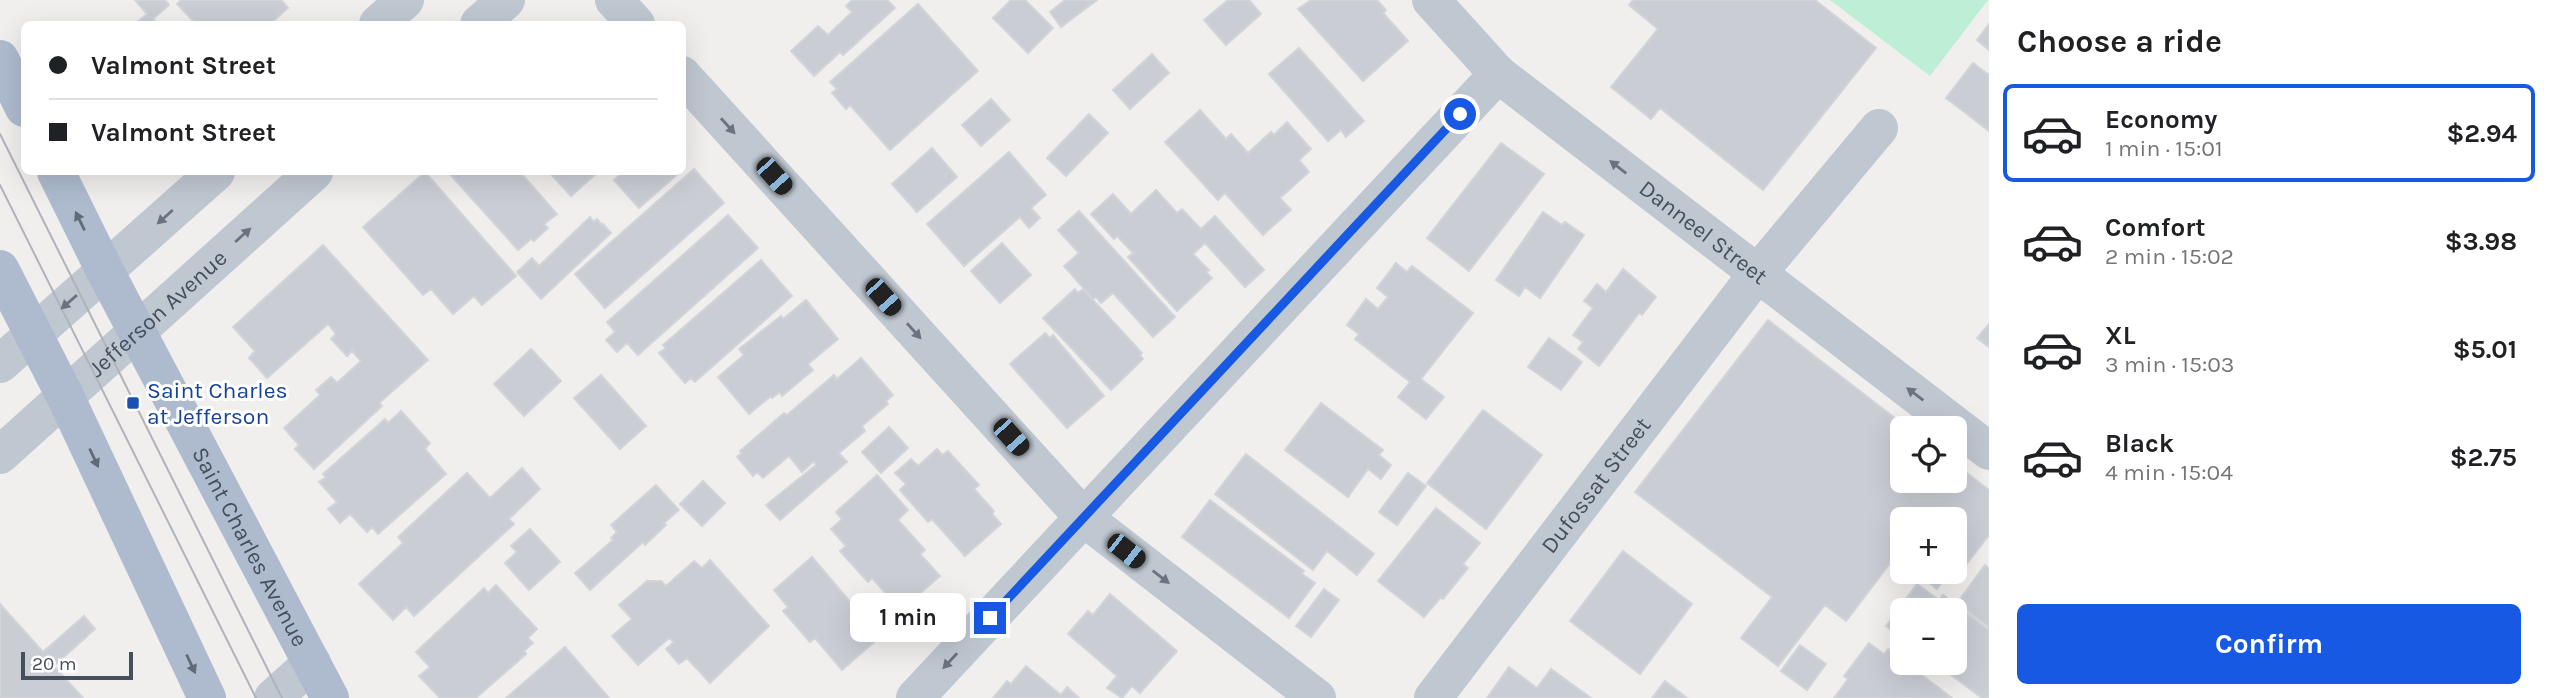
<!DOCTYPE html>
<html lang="en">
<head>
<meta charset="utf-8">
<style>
  :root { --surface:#fff; --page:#f6f6f6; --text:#202124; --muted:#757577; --line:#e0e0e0; --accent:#1759e3 }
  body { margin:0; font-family:Karla,sans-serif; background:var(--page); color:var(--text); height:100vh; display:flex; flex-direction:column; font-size:26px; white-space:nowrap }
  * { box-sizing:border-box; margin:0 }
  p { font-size:23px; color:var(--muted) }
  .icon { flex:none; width:38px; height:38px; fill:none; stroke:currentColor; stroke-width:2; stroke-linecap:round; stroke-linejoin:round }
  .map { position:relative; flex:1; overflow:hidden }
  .sheet { display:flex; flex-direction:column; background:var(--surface); width:560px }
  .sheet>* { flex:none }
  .top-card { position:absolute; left:21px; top:21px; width:665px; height:154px; border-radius:10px; box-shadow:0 7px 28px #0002; display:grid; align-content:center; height:154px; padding:0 28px; background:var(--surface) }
  .controls { position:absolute; left:1890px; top:416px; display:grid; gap:14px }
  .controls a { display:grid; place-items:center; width:77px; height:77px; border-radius:10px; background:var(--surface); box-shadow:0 7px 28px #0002; font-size:35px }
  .scale { position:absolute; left:21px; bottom:18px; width:112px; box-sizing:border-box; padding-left:7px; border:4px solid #464f5c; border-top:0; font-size:19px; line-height:24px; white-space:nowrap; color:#464f5c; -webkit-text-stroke:5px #fff; paint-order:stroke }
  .end { position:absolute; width:32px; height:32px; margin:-16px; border:9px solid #1759e3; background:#fff; box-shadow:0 0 0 4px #fff }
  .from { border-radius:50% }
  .bubble { position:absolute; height:49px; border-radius:10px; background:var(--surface); box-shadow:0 7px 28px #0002; font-size:23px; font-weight:700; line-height:49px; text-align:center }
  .car { position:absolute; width:21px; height:42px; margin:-21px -10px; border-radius:9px; box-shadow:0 0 5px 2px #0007; background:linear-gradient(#222 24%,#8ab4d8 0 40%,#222 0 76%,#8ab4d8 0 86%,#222 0) }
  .top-card b { display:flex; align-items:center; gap:24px; height:66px; font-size:26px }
  .top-card b+b { border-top:2px solid var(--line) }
  .top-card i { width:18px; height:18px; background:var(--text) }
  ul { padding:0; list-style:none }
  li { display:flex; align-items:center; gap:21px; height:98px; margin:0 14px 10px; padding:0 14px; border:4px solid transparent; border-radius:10px }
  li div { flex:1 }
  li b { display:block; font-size:26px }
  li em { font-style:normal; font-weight:700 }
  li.active { border-color:var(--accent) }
  li>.icon { width:63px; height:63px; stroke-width:1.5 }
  h2 { padding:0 28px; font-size:32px; line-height:84px }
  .primary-button { display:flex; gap:14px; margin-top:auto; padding:14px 28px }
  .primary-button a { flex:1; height:80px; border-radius:10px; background:var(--accent); color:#fff; font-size:28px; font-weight:700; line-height:80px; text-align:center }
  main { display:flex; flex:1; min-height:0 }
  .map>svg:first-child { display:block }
</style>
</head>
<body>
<main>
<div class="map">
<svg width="1989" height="698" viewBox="0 0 1989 698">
  <rect width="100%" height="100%" fill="#f1efee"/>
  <path fill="#bcefd5" d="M 1830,0 L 1988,0 L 1930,76 Z"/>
  <path fill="#cacdd4" stroke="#d2d4da" stroke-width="2" d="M 135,0 L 165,0 L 169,5 L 153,19 L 158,24 L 135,24 L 147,14 Z
    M 181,0 L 281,0 L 288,8 L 270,24 L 196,24 L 177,4 Z
    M 852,0 L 887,0 L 895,8 L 843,55 L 840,52 L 814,76 L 791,51 L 818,26 L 828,35 L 852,12 L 846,6 Z
    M 1011,0 L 1025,0 L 1053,28 L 1028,53 L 993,18 Z
    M 1065,0 L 1097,0 L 1061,27 L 1050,12 Z
    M 1228,0 L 1249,0 L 1261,14 L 1226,45 L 1204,20 Z
    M 1311,0 L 1377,0 L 1386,10 L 1383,13 L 1408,41 L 1363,81 L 1298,9 Z
    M 1633,0 L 1815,0 L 1876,48 L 1763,190 L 1660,108 L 1651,119 L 1611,87 L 1658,29 L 1629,5 Z
    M 918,4 L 978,71 L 890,150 L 850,105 L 846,109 L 832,93 L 837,89 L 830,82 Z
    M 1989,24 L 1989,50 L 1977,40 Z
    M 1299,48 L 1364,121 L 1346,137 L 1341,130 L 1328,141 L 1269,74 Z
    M 1152,54 L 1169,73 L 1130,109 L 1113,90 Z
    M 1973,63 L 1989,75 L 1989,131 L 1946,98 Z
    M 991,99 L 1010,120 L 981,146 L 962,125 Z
    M 1200,110 L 1226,139 L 1231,134 L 1248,153 L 1271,132 L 1274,135 L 1287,122 L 1311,149 L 1299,160 L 1309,172 L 1280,198 L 1291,210 L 1263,235 L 1225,193 L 1218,200 L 1165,142 Z
    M 1089,114 L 1108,133 L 1066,176 L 1047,158 Z
    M 1501,143 L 1544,174 L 1469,271 L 1427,238 Z
    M 932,148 L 957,177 L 917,212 L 892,184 Z
    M 1009,152 L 1046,195 L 1031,208 L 1040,218 L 1029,228 L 1020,217 L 964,266 L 927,224 Z
    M 694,169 L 724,203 L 605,308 L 575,274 Z
    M 425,172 L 516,276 L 482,305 L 474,296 L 453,314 L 431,289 L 423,295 L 363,227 Z
    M 448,172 L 520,172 L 557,214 L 544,224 L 548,228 L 534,241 L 531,239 L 518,250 Z
    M 549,172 L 598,172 L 571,196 Z
    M 623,172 L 680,172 L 639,208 L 614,180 Z
    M 1156,190 L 1177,213 L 1182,209 L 1201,229 L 1215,216 L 1264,270 L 1245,287 L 1205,243 L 1193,254 L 1209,270 L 1206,272 L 1212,278 L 1177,311 L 1128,257 L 1133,253 L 1117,236 L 1114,239 L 1091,214 L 1113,194 L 1131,214 Z
    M 1079,211 L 1175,317 L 1153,337 L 1113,293 L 1101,303 L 1096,297 L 1093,299 L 1064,266 L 1079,253 L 1058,230 Z
    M 1543,212 L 1562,225 L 1565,222 L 1584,235 L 1540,298 L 1525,287 L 1519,296 L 1496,280 Z
    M 728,215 L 758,248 L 638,355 L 627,343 L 617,352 L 606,340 L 615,332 L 607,322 Z
    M 590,217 L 594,222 L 597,219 L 602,225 L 603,224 L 611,233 L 541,299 L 517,272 L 532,258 L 539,266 Z
    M 1002,243 L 1031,275 L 1000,303 L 971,271 Z
    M 323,245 L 428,360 L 379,403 L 382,406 L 314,469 L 295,449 L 299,445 L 284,428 L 320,395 L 316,390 L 331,377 L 337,383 L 361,361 L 352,351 L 347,356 L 331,339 L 336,334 L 328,324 L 267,378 L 249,358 L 255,351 L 233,327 Z
    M 761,260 L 792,296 L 695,382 L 691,378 L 685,383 L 659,353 L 666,348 L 663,345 Z
    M 1396,263 L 1407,272 L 1412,266 L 1473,313 L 1421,379 L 1444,397 L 1426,419 L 1398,397 L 1410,382 L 1355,339 L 1359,334 L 1347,325 L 1366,299 L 1378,309 L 1388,297 L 1377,288 Z
    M 1623,269 L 1656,297 L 1642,315 L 1639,313 L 1599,366 L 1578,349 L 1583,342 L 1573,335 L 1593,308 L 1584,301 L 1597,284 L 1606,292 Z
    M 1075,289 L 1078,293 L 1083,289 L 1142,353 L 1140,355 L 1143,359 L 1111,390 L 1043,318 Z
    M 806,300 L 838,339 L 808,364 L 813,370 L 782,396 L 780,392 L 772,398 L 771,396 L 749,414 L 718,377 L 744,355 L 739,349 L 781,316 L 783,319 Z
    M 1768,320 L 1909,429 L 1902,429 L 1902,481 L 1955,481 L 1955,464 L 1989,490 L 1989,535 L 1952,583 L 1945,578 L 1937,589 L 1916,572 L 1955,572 L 1955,520 L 1902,520 L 1902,562 L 1895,557 L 1846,621 L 1825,605 L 1778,666 L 1741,638 L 1772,597 L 1635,492 Z
    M 1989,324 L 1989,347 L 1977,338 Z
    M 1045,333 L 1050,338 L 1053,335 L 1104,396 L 1067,428 L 1010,364 Z
    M 1549,338 L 1582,362 L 1561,390 L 1528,367 Z
    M 531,349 L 561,381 L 524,416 L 494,384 Z
    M 861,358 L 893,395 L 886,401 L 888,404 L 862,426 L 865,431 L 839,453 L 847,462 L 780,520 L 766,505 L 816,465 L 814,461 L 802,472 L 789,456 L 763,478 L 757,472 L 753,476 L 737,457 L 742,453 L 740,451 L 784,413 L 787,415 L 834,375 L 837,379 Z
    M 601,375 L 646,426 L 620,449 L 574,398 Z
    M 1321,403 L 1383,450 L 1379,455 L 1391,465 L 1381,479 L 1368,469 L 1348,497 L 1285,450 Z
    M 1483,410 L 1542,455 L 1486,529 L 1427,483 Z
    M 401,411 L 430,443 L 425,449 L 446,474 L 378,534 L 372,527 L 367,532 L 350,514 L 340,523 L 328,509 L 337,502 L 319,482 L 326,477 L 323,474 L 385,419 L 388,423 Z
    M 889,427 L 908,448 L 881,473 L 862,452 Z
    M 937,449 L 942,455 L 948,451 L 979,485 L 974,489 L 994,511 L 992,514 L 1001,524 L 965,556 L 932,519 L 928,522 L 900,490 L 906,484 L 895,473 L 911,459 L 918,466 Z
    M 1246,454 L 1374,554 L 1357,575 L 1327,551 L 1313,570 L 1215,494 Z
    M 522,468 L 540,489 L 509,519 L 514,524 L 414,616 L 406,607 L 393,620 L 359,584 L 403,543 L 398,537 L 467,473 L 490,498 Z
    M 1408,473 L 1426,486 L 1397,525 L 1379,512 Z
    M 877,475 L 908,510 L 898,520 L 925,550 L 920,554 L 940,576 L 901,610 L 872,578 L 868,582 L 840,551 L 846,546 L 831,529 L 842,519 L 836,512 Z
    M 703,481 L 725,503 L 702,526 L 680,504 Z
    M 656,485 L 679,510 L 664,523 L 666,525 L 645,545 L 643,542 L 590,590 L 575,573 L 613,540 L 611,538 L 617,532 L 611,525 Z
    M 1210,500 L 1304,571 L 1302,574 L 1315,583 L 1289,618 L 1182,537 Z
    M 1436,508 L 1480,543 L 1463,564 L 1468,568 L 1443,599 L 1441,597 L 1424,617 L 1378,581 Z
    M 530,529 L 560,562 L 529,590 L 505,563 L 517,552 L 511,546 Z
    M 1623,551 L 1692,604 L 1640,674 L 1570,621 Z
    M 812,557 L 880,637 L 842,670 L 815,638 L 810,642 L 783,611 L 788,607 L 774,590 Z
    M 710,560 L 769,626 L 710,683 L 687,658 L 679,664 L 666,649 L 674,642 L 669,638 L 638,665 L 612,636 L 632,619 L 619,605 L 647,581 L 661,581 L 666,586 L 694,561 L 702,568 Z
    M 1985,565 L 1989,569 L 1989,627 L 1957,603 Z
    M 1917,584 L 1939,600 L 1943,595 L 1989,630 L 1989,698 L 1982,698 L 1935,663 L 1955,663 L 1955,611 L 1902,611 L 1902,639 L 1886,626 Z
    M 496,585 L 537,629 L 528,638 L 533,643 L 524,651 L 526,654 L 476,698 L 440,698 L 419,676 L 430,667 L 416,652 L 484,588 L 488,593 Z
    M 1324,589 L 1339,600 L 1311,637 L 1296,626 Z
    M 1110,594 L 1177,651 L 1140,693 L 1132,686 L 1122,698 L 1107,688 L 1117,676 L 1068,634 L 1088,611 L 1093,615 Z
    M 0,604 L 43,652 L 84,616 L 95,629 L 54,666 L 83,698 L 0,698 Z
    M 1869,643 L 1884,654 L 1888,649 L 1902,660 L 1902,663 L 1906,663 L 1952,698 L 1834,698 L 1848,679 L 1844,676 Z
    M 1800,645 L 1826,664 L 1807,690 L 1781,671 Z
    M 565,647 L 609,698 L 506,698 Z
    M 1026,666 L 1061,695 L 1067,687 L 1079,698 L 993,698 L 1007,681 L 1011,684 Z
    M 1509,667 L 1537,688 L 1551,669 L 1591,698 L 1487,698 Z
    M 1665,681 L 1687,698 L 1652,698 Z"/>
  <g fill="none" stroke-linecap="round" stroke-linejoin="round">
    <g stroke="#bfc7d1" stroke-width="38">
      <path d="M 614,0 L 636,24"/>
      <path id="s1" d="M 1431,0 L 1498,74 L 1989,451"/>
      <path d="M 378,24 L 405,0"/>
      <path d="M 479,24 L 506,0"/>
      <path d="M 682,75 L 1084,518 L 1317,698"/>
      <path d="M 0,364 L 216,172"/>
      <path id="s2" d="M 0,455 L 314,172"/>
      <path d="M 273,698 L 312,663"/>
      <path d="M 915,698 L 1498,74"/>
      <path id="s3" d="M 1433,698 L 1757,274 L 1879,128"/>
    </g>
    <g stroke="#aebace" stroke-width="38">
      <path d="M 0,59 L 24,108"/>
      <path id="s4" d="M 56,172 L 105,271 L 330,698"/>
      <path d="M 0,269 L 65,396 L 207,698"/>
    </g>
    <path stroke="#b0b3b9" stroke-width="2" d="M 0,134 L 282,698
      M 0,185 L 256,698"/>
  </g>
  <defs><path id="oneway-solid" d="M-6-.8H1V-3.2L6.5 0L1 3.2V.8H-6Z" transform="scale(1.75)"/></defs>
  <g fill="#6a737f">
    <use href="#oneway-solid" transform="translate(728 126) rotate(48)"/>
    <use href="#oneway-solid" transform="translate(1618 167) rotate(-142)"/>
    <use href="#oneway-solid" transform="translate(165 217) rotate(138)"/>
    <use href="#oneway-solid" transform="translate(243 235) rotate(-42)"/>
    <use href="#oneway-solid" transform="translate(69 302) rotate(139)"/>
    <use href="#oneway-solid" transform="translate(914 331) rotate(48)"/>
    <use href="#oneway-solid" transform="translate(1915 394) rotate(-143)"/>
    <use href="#oneway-solid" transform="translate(1161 577) rotate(38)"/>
    <use href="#oneway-solid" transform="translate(950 661) rotate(133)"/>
  </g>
  <g fill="#606a78">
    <use href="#oneway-solid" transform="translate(80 221) rotate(-116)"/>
    <use href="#oneway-solid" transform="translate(94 458) rotate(65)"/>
    <use href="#oneway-solid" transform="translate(191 664) rotate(65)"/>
  </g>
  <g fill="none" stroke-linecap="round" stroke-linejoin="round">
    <path stroke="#1759e3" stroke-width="9" d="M 990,618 L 1460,114"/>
  </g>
  <rect fill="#1a4fb4" stroke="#fff" stroke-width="2.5" x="126" y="396" width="14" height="14" rx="3.5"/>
  <g text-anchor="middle" stroke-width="6" stroke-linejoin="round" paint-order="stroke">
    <g font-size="23" fill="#464f5c" stroke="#fff">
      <text dy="8" stroke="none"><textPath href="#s1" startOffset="359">Danneel Street</textPath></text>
      <text dy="8" stroke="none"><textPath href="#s2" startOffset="212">Jefferson Avenue</textPath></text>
      <text dy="8" stroke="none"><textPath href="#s3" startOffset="268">Dufossat Street</textPath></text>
      <text dy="8" stroke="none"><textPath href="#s4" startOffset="422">Saint Charles Avenue</textPath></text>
    </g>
    <g font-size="23" fill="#164399" stroke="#fff" text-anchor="start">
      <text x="147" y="398">Saint Charles<tspan x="147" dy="26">at Jefferson</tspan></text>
    </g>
  </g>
</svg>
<div class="controls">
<a><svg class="icon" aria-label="locate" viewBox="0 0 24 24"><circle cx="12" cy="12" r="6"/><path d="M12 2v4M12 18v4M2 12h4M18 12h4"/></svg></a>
<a>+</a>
<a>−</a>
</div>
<div class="scale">20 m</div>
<i class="end from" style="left:1460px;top:114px"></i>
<i class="end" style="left:990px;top:618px"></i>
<div class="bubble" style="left:850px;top:593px;width:116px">1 min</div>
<i class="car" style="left:774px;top:176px;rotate:138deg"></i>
<i class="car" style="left:883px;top:297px;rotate:138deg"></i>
<i class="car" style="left:1011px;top:437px;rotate:138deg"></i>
<i class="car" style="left:1126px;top:551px;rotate:128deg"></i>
<div class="top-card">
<b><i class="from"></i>Valmont Street</b>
<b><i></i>Valmont Street</b>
</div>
</div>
<section class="sheet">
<h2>Choose a ride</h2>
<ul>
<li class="active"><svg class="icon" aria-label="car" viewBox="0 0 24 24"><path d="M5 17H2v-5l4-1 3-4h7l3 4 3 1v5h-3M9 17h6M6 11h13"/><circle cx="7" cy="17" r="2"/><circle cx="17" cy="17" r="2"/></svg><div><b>Economy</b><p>1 min · 15:01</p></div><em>$2.94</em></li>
<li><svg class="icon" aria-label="car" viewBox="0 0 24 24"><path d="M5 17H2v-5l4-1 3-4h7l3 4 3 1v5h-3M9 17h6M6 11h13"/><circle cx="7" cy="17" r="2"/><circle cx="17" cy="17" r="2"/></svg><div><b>Comfort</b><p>2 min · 15:02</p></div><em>$3.98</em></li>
<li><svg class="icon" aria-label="car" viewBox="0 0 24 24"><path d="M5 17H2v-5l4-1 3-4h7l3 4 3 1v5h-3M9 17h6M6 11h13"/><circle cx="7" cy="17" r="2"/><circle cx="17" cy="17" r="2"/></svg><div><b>XL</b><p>3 min · 15:03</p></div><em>$5.01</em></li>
<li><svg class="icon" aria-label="car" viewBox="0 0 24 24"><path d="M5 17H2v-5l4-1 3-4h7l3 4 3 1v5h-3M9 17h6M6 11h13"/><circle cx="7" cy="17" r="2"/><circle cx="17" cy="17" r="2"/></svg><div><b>Black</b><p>4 min · 15:04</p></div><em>$2.75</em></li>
</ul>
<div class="primary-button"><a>Confirm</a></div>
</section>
</main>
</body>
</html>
